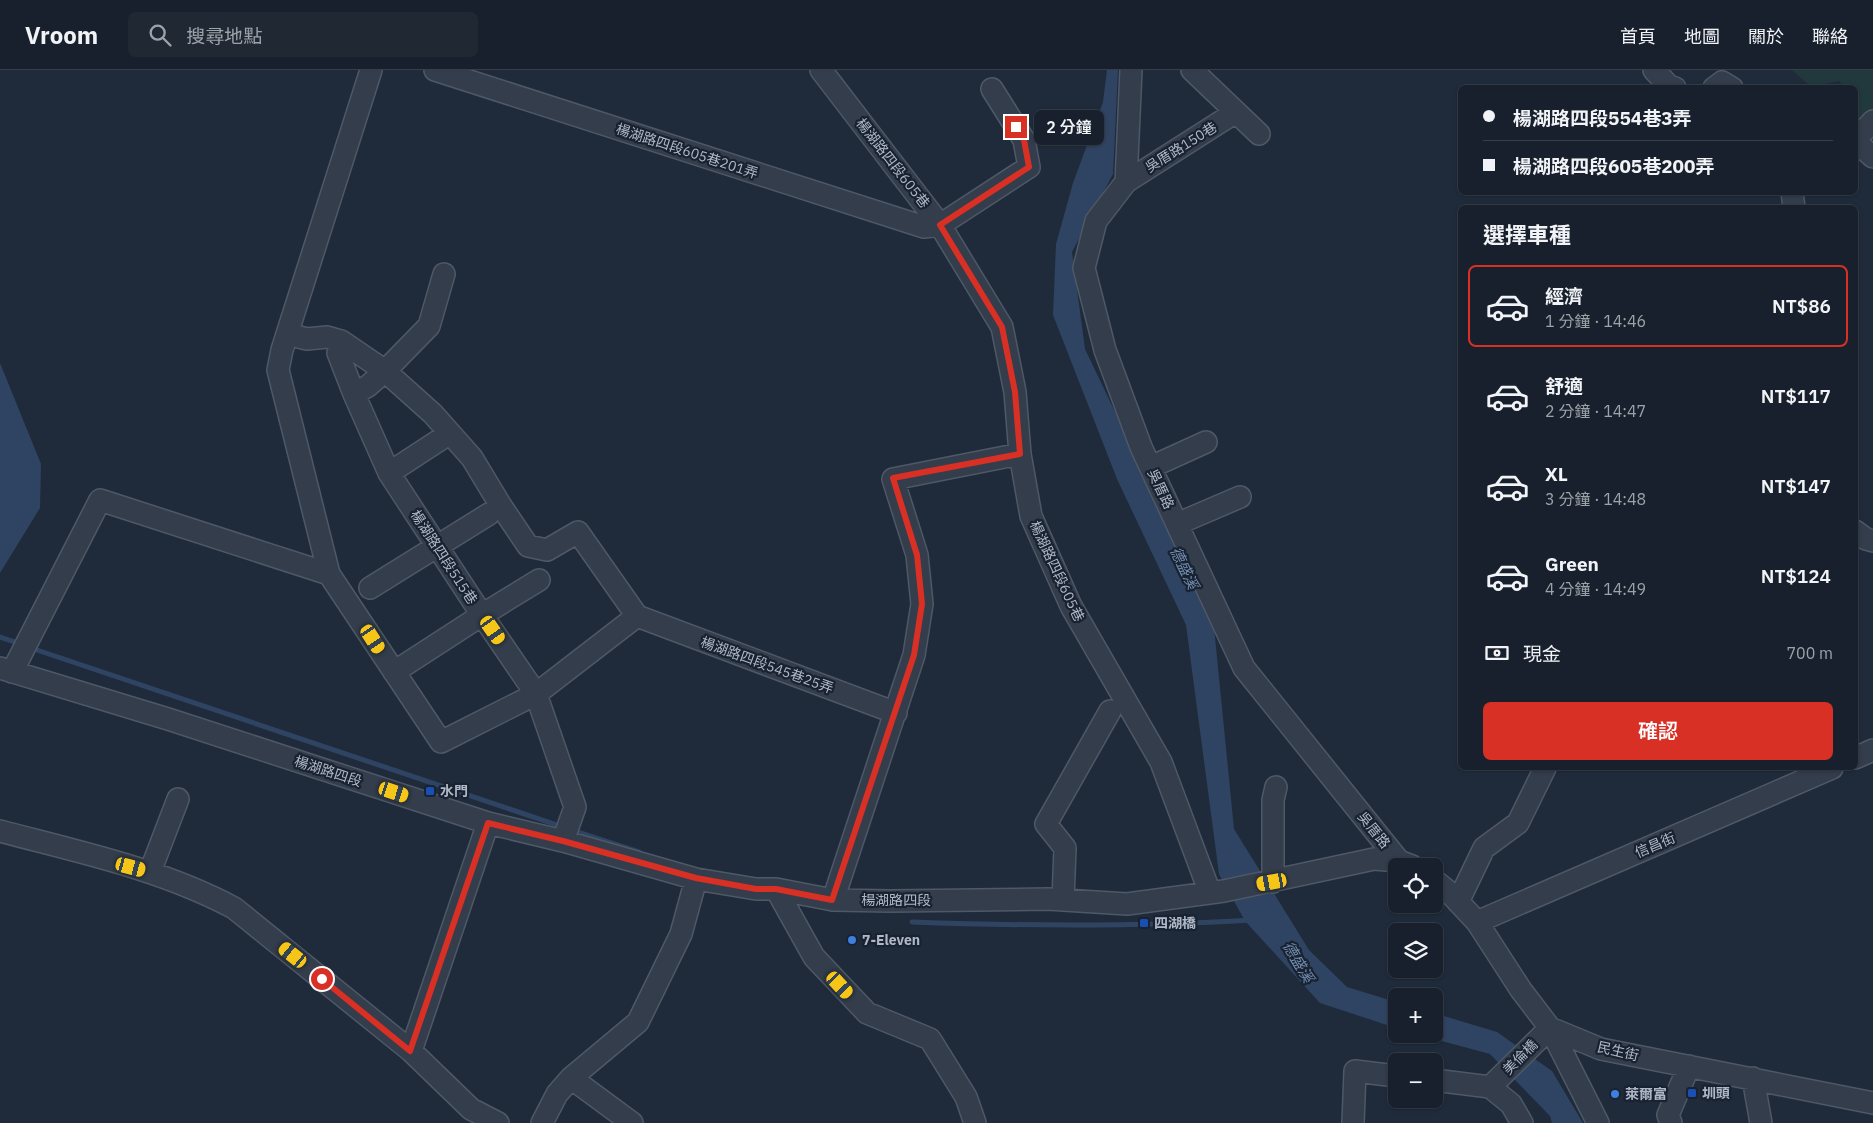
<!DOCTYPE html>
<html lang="zh-TW">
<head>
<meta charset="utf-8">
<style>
  :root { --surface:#17202c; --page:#202834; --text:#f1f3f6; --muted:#9ea3a9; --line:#363e48; --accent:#d93025 }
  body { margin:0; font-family:"IBM Plex Sans","Noto Sans TC",sans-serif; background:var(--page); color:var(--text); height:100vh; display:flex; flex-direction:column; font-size:19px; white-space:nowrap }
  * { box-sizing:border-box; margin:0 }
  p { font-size:16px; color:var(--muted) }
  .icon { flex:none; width:28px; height:28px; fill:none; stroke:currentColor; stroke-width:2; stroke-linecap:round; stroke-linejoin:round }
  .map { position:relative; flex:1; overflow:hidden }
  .side { position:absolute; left:1458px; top:135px; width:400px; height:565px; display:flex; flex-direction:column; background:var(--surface); border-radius:8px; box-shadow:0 1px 4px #0004,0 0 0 1px var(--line) }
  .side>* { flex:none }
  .top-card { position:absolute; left:1458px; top:15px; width:400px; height:110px; border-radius:8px; box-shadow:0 1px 4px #0004,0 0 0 1px var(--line); display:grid; align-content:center; height:110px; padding:0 25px; background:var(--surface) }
  .buttons { position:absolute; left:1388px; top:788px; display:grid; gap:10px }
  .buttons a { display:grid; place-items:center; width:55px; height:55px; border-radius:8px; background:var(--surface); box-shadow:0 1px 4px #0004,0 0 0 1px var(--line); font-size:25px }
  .end { position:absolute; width:22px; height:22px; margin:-11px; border:6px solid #d93025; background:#fff; box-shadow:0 0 0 2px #fff }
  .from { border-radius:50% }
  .bubble { position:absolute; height:35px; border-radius:8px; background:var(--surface); box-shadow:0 1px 4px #0004,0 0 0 1px var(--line); font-size:16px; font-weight:600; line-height:35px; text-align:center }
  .car { position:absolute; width:15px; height:30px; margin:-15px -8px; border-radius:6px; box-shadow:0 0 4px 1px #0007; background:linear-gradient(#f5c518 24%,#345 0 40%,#f5c518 0 76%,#345 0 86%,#f5c518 0) }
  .top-card b { display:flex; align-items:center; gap:18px; height:48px; font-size:19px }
  .top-card b+b { border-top:1px solid var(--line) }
  .top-card i { width:12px; height:12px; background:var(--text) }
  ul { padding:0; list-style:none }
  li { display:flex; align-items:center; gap:15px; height:82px; margin:0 10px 8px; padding:0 15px; border:2px solid transparent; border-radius:8px }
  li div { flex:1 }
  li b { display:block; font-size:19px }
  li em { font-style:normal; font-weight:600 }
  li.active { border-color:var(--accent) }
  li>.icon { width:45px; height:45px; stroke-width:1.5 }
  h2 { padding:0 25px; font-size:22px; line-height:60px }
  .pay { display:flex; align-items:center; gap:12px; height:55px; padding:0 25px; font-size:19px }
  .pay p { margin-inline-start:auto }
  .action { display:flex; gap:10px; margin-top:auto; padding:10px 25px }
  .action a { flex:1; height:58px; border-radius:8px; background:var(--accent); color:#fff; font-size:20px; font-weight:600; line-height:58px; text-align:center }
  header { display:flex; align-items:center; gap:30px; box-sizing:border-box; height:70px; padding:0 25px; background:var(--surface); border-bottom:1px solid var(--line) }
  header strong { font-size:24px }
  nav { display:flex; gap:28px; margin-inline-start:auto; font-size:18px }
  .search { width:350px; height:45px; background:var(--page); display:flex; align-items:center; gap:12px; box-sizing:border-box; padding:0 18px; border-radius:8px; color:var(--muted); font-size:19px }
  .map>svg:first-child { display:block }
</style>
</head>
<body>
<header>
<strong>Vroom</strong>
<div class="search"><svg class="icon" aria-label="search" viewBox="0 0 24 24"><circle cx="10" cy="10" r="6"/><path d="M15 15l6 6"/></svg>搜尋地點</div>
<nav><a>首頁</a><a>地圖</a><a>關於</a><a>聯絡</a></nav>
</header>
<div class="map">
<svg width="1873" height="1053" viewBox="0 0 1873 1053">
  <rect width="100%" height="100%" fill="#1f2b3b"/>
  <path fill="#21393c" d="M 1792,0 L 1873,0 L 1873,40 L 1855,61 L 1855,18 L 1842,17 L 1840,11 L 1811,17 Z"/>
  <path fill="#2f4462" d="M 1107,0 L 1118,0 L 1113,104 L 1072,182 L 1085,279 L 1213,547 L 1234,759 L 1309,880 L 1347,917 L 1396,932 L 1396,958 L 1320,933 L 1245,851 L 1219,804 L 1186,555 L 1117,409 L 1053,245 L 1056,174 L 1073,113 L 1103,32 Z
    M 0,293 L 41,394 L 40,438 L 0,503 Z
    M 1434,943 L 1497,962 L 1552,1001 L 1583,1053 L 1552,1053 L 1550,1046 L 1490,984 L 1416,964 L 1434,964 Z"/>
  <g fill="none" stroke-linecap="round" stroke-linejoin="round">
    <path stroke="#2f4462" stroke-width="5" d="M 0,567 L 21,574
      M 31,578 L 563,757
      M 571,760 L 639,782
      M 912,852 C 1025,856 1138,857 1251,850"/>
    <g stroke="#4e5866" stroke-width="24">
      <path id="minor" d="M 371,0 L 282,280 L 278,300 L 329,504 L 441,672 L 536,624 L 637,546
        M 435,0 L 924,157 L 940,155 L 1029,97 L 1024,70 L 992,19
        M 821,0 L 940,155 L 1002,257 L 1015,322 L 1020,384 L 1031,446 L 1071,536 L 1161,692 L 1210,823
        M 1131,0 L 1126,112 L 1096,151 L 1084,198 L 1105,280 L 1141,377 L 1244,598 L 1399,791
        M 1192,0 L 1259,64
        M 1654,0 L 1668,15 L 1675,18
        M 1714,18 L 1722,12 L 1732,18
        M 1855,70 L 1873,51
        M 1855,71 L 1873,87
        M 1126,112 L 1236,42
        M 1792,122 L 1794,138
        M 444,204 L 429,256 L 385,301 L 433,344 L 472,388 L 501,436 L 528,476 L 547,480 L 578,462 L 637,546
        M 287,264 L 307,269 L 327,267 L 341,271 L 385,301 L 368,316 L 354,324
        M 338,283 L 354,324 L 389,403 L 482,545 L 536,624 L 575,737 L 563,771
        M 1151,397 L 1206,372
        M 389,403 L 441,369
        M 1177,454 L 1240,427
        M 1855,461 L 1866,469 L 1873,471
        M 370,518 L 489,444
        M 637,546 L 896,643
        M 0,598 L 168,649 L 488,753 L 563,771 L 696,809 L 756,819 L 776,819 L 833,830 L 891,831 L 1048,829 L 1127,834 L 1224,821 L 1374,789 L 1399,791 L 1412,796
        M 12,602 L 100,430 L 329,504
        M 394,602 L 482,545 L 539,510
        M 1855,688 L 1873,680
        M 0,761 C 79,782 161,799 234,838 L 411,981 L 471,1039 L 498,1053
        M 150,802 L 178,729
        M 1434,810 L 1449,822 L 1477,852 L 1521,920 L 1550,958 L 1601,979 L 1873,1033
        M 1273,812 L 1273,730 L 1276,717
        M 776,819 L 814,887 L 867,943 L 930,969 L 966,1027 L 975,1053
        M 833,830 L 914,585 L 922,534 L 917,485 L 893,409 L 1020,384
        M 1063,830 L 1065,778 L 1046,754 L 1110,641
        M 1458,832 L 1484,778 L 1518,753 L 1545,698
        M 1477,852 L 1832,698
        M 411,981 L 488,753
        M 571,1008 L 632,1053
        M 1753,1008 L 1761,1053
        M 1434,1010 L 1490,1017
        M 1490,1017 L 1550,958 L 1598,1053
        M 1490,1017 L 1511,1034 L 1522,1053
        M 542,1053 L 557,1024 L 571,1008 L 638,952 L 681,864 L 696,809
        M 1353,1053 L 1355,1001 L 1396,1006
        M 1671,1053 L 1668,1045 L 1689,996"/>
    </g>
    <use href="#minor" stroke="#333d4b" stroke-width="21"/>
  </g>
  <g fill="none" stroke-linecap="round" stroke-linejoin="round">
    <path stroke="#d93025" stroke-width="6" d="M 322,909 L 410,981 L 488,753 L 563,771 L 696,808 L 756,819 L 776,819 L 832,830 L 914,585 L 922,534 L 917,485 L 893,408 L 1020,384 L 1015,322 L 1002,257 L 940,155 L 1029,97 L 1024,70 L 1016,57"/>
  </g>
  <g fill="#1a4fb4" stroke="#192230" stroke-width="2">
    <rect x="425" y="716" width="10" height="10" rx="2.5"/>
    <rect x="1139" y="848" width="10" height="10" rx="2.5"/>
    <rect x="1687" y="1018" width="10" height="10" rx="2.5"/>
  </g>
  <g fill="#3f7fe0" stroke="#192230" stroke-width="2">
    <circle cx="852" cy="870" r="5"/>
    <circle cx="1615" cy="1024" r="5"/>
  </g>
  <g text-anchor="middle" stroke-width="4.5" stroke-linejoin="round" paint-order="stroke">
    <g font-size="14" fill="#aeb8c8" stroke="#192230">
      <text transform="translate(1181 77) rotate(-32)" y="5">吳厝路150巷</text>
      <text transform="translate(687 81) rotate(18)" y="5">楊湖路四段605巷201弄</text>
      <text transform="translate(893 93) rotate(52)" y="5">楊湖路四段605巷</text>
      <text transform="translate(1161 419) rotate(65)" y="5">吳厝路</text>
      <text transform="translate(444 487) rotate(57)" y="5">楊湖路四段515巷</text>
      <text transform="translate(1057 501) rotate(65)" y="5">楊湖路四段605巷</text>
      <text transform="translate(767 595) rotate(20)" y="5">楊湖路四段545巷25弄</text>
      <text transform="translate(328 701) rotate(18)" y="5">楊湖路四段</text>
      <text transform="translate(1374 760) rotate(51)" y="5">吳厝路</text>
      <text transform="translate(1655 775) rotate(-23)" y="5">信昌街</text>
      <text x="896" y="835">楊湖路四段</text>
      <text transform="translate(1618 981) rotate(13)" y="5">民生街</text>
      <text transform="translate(1520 987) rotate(-45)" y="5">美倫橋</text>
    </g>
    <g font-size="14" font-weight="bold" fill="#aeb8c8" stroke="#192230" text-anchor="start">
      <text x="440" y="726">水門</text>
      <text x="1154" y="858">四湖橋</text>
      <text x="862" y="875">7-Eleven</text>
      <text x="1702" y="1028">圳頭</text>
      <text x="1625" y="1029">萊爾富</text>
    </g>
    <g font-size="15" font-style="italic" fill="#738eb2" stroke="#192230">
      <text transform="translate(1184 498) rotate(64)" y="5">德盛溪</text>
      <text transform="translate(1298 892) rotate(59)" y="5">德盛溪</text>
    </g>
  </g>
</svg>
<div class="buttons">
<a><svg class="icon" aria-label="locate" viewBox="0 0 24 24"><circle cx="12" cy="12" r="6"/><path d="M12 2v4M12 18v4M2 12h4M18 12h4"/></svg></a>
<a><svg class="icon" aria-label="layers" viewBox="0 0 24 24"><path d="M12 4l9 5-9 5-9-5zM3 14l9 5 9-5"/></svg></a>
<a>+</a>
<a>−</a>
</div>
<i class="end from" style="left:322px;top:909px"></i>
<i class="end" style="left:1016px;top:57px"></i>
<div class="bubble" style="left:1034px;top:40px;width:70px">2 分鐘</div>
<i class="car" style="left:493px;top:560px;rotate:145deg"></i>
<i class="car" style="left:373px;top:569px;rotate:147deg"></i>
<i class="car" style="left:394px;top:722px;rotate:108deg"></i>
<i class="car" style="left:131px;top:797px;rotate:105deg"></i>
<i class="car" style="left:1272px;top:812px;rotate:260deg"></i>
<i class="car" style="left:293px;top:885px;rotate:309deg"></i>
<i class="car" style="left:840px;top:915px;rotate:137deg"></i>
<div class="top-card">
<b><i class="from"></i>楊湖路四段554巷3弄</b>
<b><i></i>楊湖路四段605巷200弄</b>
</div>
<section class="side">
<h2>選擇車種</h2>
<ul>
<li class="active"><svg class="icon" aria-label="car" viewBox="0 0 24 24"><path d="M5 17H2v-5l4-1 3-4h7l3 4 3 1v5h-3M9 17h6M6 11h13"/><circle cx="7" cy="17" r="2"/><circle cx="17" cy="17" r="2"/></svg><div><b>經濟</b><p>1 分鐘 · 14:46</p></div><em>NT$86</em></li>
<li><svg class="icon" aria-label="car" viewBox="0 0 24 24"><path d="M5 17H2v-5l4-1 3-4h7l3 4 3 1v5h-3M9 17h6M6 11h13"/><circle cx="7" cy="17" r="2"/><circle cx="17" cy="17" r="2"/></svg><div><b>舒適</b><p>2 分鐘 · 14:47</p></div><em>NT$117</em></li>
<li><svg class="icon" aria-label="car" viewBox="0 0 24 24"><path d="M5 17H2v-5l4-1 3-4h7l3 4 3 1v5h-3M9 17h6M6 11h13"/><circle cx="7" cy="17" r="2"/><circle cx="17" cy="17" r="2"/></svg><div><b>XL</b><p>3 分鐘 · 14:48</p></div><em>NT$147</em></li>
<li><svg class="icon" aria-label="car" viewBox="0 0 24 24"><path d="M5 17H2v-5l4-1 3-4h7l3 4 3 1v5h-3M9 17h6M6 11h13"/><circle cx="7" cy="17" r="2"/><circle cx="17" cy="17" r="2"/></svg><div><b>Green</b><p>4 分鐘 · 14:49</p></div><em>NT$124</em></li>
</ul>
<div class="pay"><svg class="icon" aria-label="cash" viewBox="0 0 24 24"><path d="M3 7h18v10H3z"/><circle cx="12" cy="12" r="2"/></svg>現金<p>700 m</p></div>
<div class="action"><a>確認</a></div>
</section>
</div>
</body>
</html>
